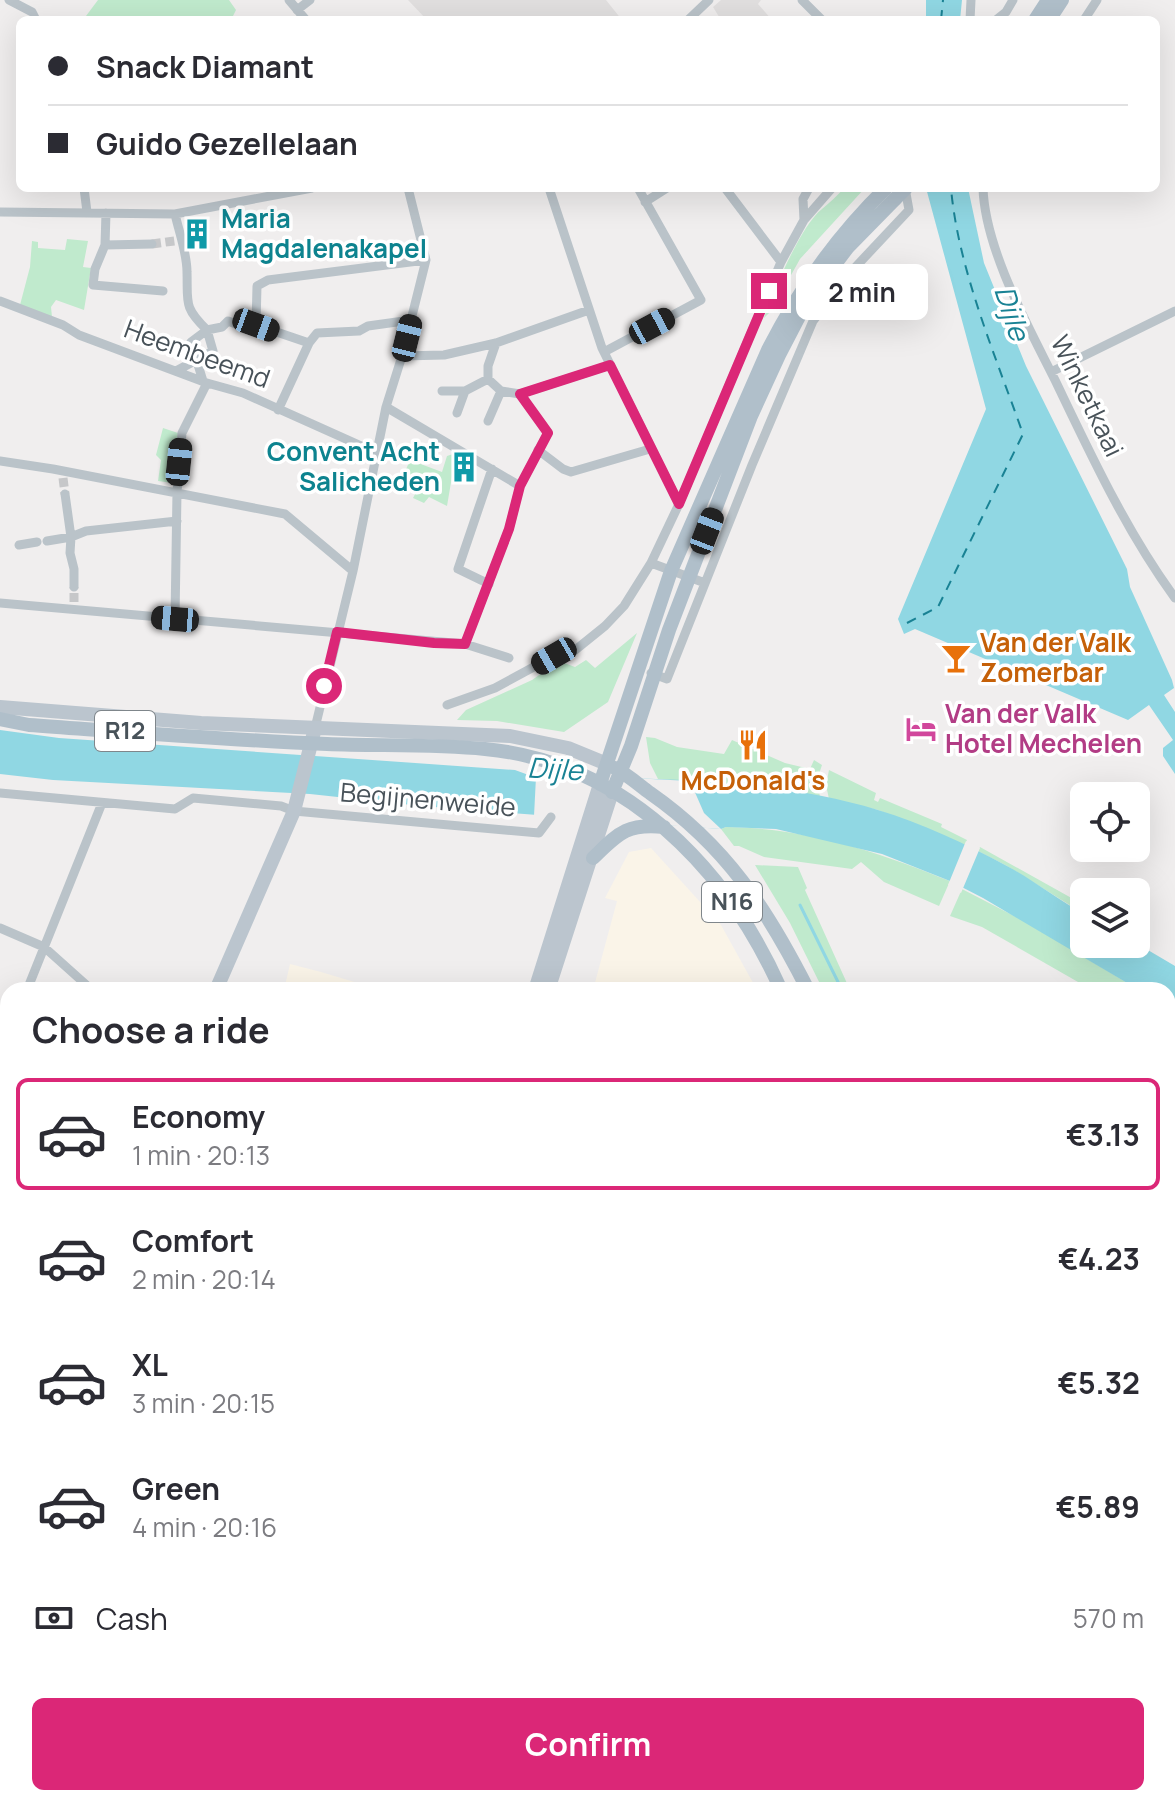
<!DOCTYPE html>
<html lang="en">
<head>
<meta charset="utf-8">
<style>
  :root { --surface:#fff; --page:#f7f7f7; --text:#2b2b33; --muted:#7c7c81; --line:#e1e1e2; --accent:#db2777 }
  body { margin:0; font-family:Manrope,sans-serif; background:var(--page); color:var(--text); height:100vh; display:flex; flex-direction:column; font-size:30px; white-space:nowrap }
  * { box-sizing:border-box; margin:0 }
  p { font-size:26px; color:var(--muted) }
  .icon { flex:none; width:44px; height:44px; fill:none; stroke:currentColor; stroke-width:2; stroke-linecap:round; stroke-linejoin:round }
  .map { position:relative; flex:1; overflow:hidden }
  .side { position:absolute; left:0px; top:982px; width:1176px; height:824px; display:flex; flex-direction:column; background:var(--surface); border-radius:24px 24px 0 0; box-shadow:0 8px 32px #0002 }
  .side>* { flex:none }
  .banner { position:absolute; left:16px; top:16px; width:1144px; height:176px; border-radius:12px; box-shadow:0 8px 32px #0002; display:grid; align-content:center; height:176px; padding:0 32px; background:var(--surface) }
  .fabs { position:absolute; left:1070px; top:782px; display:grid; gap:16px }
  .fabs a { display:grid; place-items:center; width:80px; height:80px; border-radius:12px; background:var(--surface); box-shadow:0 8px 32px #0002; font-size:40px }
  .end { position:absolute; width:36px; height:36px; margin:-18px; border:10px solid #db2777; background:#fff; box-shadow:0 0 0 4px #fff }
  .from { border-radius:50% }
  .bubble { position:absolute; height:56px; border-radius:12px; background:var(--surface); box-shadow:0 8px 32px #0002; font-size:26px; font-weight:700; line-height:56px; text-align:center }
  .car { position:absolute; width:24px; height:48px; margin:-24px -12px; border-radius:10px; box-shadow:0 0 6px 2px #0007; background:linear-gradient(#222 24%,#8ab4d8 0 40%,#222 0 76%,#8ab4d8 0 86%,#222 0) }
  .banner b { display:flex; align-items:center; gap:28px; height:76px; font-size:30px }
  .banner b+b { border-top:2px solid var(--line) }
  .banner i { width:20px; height:20px; background:var(--text) }
  ul { padding:0; list-style:none }
  li { display:flex; align-items:center; gap:24px; height:112px; margin:0 16px 12px; padding:0 16px; border:4px solid transparent; border-radius:12px }
  li div { flex:1 }
  li b { display:block; font-size:30px }
  li em { font-style:normal; font-weight:700 }
  li.selected { border-color:var(--accent) }
  li>.icon { width:72px; height:72px; stroke-width:1.5 }
  h2 { padding:0 32px; font-size:36px; line-height:96px }
  .pay { display:flex; align-items:center; gap:20px; height:88px; padding:0 32px; font-size:30px }
  .pay p { margin-inline-start:auto }
  .cta { display:flex; gap:16px; margin-top:auto; padding:16px 32px }
  .cta a { flex:1; height:92px; border-radius:12px; background:var(--accent); color:#fff; font-size:32px; font-weight:700; line-height:92px; text-align:center }
  .map>svg:first-child { display:block }
</style>
</head>
<body>
<div class="map">
<svg width="1175" height="1806" viewBox="0 0 1175 1806">
  <rect width="100%" height="100%" fill="#f0eeee"/>
  <path fill="#faf4e8" d="M 651,848 L 721,925 L 757,990 L 593,990 L 617,901 L 605,898 L 629,852 Z
    M 290,964 L 321,972 L 381,990 L 284,990 Z"/>
  <path fill="#e1dfdf" d="M 408,0 L 606,0 L 622,20 L 427,20 Z
    M 721,0 L 761,0 L 758,4 L 772,20 L 721,20 L 713,7 Z"/>
  <path fill="#c0eacd" d="M 98,0 L 229,0 L 236,10 L 232,18 L 234,20 L 83,20 Z
    M 844,188 L 865,188 L 800,259 L 771,311 L 764,318 C 773,292 801,225 822,209 C 830,202 837,196 844,188 Z
    M 67,239 L 88,241 L 83,267 L 91,268 L 84,310 L 56,300 L 51,307 L 52,317 L 20,305 L 30,267 L 32,241 L 38,242 L 38,248 L 65,250 Z
    M 163,428 L 178,433 L 173,483 L 158,481 L 161,460 L 156,455 Z
    M 456,453 L 447,506 L 429,497 L 424,503 L 413,498 L 421,483 L 404,474 L 410,460 L 442,472 L 447,456 Z
    M 637,633 L 608,702 L 564,732 L 497,721 L 457,720 L 466,710 L 532,680 L 559,661 L 575,667 L 586,660 L 595,668 Z
    M 646,737 L 655,738 L 677,747 L 724,754 L 732,740 L 785,763 L 810,769 L 814,760 L 822,765 L 817,780 L 820,797 L 757,786 L 658,779 L 650,763 Z
    M 829,770 L 876,793 L 874,800 L 878,802 L 880,798 L 942,824 L 941,827 L 967,840 L 965,845 L 878,810 L 829,799 L 826,785 Z
    M 726,827 C 808,828 875,851 950,881 L 939,906 L 884,882 L 861,862 L 852,869 L 764,857 L 739,846 L 734,846 L 721,829 Z
    M 980,847 L 1084,905 L 1084,914 L 1007,866 L 978,851 Z
    M 755,865 L 798,867 L 807,888 L 805,890 L 850,990 L 823,990 L 790,923 Z
    M 962,889 L 1026,922 L 1139,990 L 1092,990 L 982,927 L 950,916 Z
    M 1168,1661 L 1175,1671 L 1175,1806 L 938,1806 L 936,1798 L 1168,1798 Z"/>
  <path fill="#90d7e3" d="M 926,0 L 962,0 L 960,20 L 926,20 Z
    M 926,188 L 968,188 L 984,263 L 1026,366 L 1127,569 L 1130,587 L 1172,680 L 1174,688 L 1164,695 L 1175,712 L 1175,774 L 1163,756 L 1163,748 L 1173,740 L 1149,705 L 1128,720 L 915,629 L 904,634 L 898,619 L 986,409 Z
    M 0,730 L 59,738 L 515,770 L 534,777 C 647,778 769,777 878,810 C 922,823 966,844 1007,866 C 1033,880 1057,899 1084,914 L 1084,944 L 1136,943 L 1175,966 L 1175,1011 L 1168,1007 L 1168,990 L 1139,990 L 983,898 L 950,881 L 882,854 L 776,829 L 726,827 L 721,829 L 421,806 L 310,794 L 53,780 L 0,774 Z"/>
  <path fill="#f0eeee" d="M 515,769 L 534,773 L 690,781 L 704,813 L 721,829 L 534,816 L 536,777 Z
    M 966,841 L 980,848 L 961,893 L 948,885 Z"/>
  <g fill="none" stroke-linecap="round" stroke-linejoin="round">
    <path stroke="#90d7e3" stroke-width="3" d="M 800,905 L 842,990"/>
    <path stroke="#198294" stroke-width="2" stroke-dasharray="10 8" stroke-linecap="butt" d="M 941,20 L 943,0
      M 907,623 L 938,607 L 1023,434 C 996,357 958,269 951,188"/>
    <path stroke="#c6c7c9" stroke-width="9" stroke-dasharray="9 4.5" stroke-linecap="butt" d="M 152,244 L 181,240
      M 63,478 L 65,494
      M 74,602 L 74,587"/>
    <path stroke="#bac3c9" stroke-width="9" d="M 9,0 L 32,12 L 36,20
      M 289,0 L 306,20
      M 802,0 L 822,20
      M 297,10 L 310,0
      M 688,20 L 709,0
      M 970,20 L 971,0
      M 996,20 L 1006,12 L 1013,0
      M 1084,20 L 1097,0
      M 84,188 L 87,212
      M 549,188 L 602,348 L 679,504
      M 725,188 L 781,262
      M 983,188 C 985,249 1028,326 1055,380 C 1091,455 1126,531 1175,598
      M 645,202 L 667,188
      M 0,212 L 175,214 L 312,188
      M 106,213 L 105,245 L 95,269 L 93,285 L 163,291
      M 175,214 C 179,232 187,253 187,272 C 188,302 183,307 207,330 L 222,327 L 228,321 L 254,331 L 256,325 L 309,343
      M 804,220 L 803,199 L 809,188
      M 105,245 L 152,244
      M 0,301 L 63,325 L 79,335 L 207,383 L 243,393 L 377,453
      M 256,325 L 257,286 L 268,280 L 426,260
      M 496,343 L 488,366 L 488,379 L 501,391 L 520,394 L 610,365
      M 604,352 L 701,300 L 638,188
      M 402,356 L 444,355 L 496,343 L 589,310
      M 176,371 L 213,351 L 207,330 L 191,342 L 203,381
      M 1051,372 L 1175,311
      M 442,391 L 465,391
      M 386,407 L 520,486
      M 278,410 L 309,343 L 317,333 L 359,331 L 368,326 L 411,320
      M 457,413 L 465,391 L 488,379
      M 488,421 L 501,391
      M 538,450 L 563,469 L 571,472 L 650,449
      M 0,461 L 53,469 L 285,514 L 353,571
      M 65,494 L 71,537 L 70,553 L 74,569 L 74,587
      M 47,541 L 71,537 L 86,531 L 177,521
      M 19,545 L 37,542
      M 651,563 L 705,583
      M 489,584 L 458,569 L 492,469
      M 0,603 L 465,644 L 509,658
      M 175,619 L 177,492 L 182,433 L 207,383
      M 465,644 L 509,529 L 520,486 L 548,433 L 520,394
      M 651,673 L 667,679 L 752,465 L 813,321 L 848,275 L 909,210 L 905,188
      M 447,705 L 495,688 L 554,656 L 574,651 L 605,626 L 624,606 L 651,563 L 679,504 L 781,262 L 804,220 L 832,188
      M 315,728 L 353,571 L 386,407 L 402,356 L 426,260 L 408,188
      M 0,793 L 175,809 L 193,798 L 281,806 L 294,811 L 539,833 L 551,817
      M 0,928 L 44,947 L 92,990
      M 27,990 L 102,803
      M 0,1058 L 8,1037
      M 0,1267 L 8,1259
      M 0,1530 L 8,1531
      M 123,1798 L 124,1806
      M 745,1806 L 765,1798
      M 786,1806 L 786,1798"/>
    <path stroke="#bbc5ce" stroke-width="14" d="M 0,707 L 201,723 L 510,736 L 568,748 L 607,764
      M 216,990 L 294,811 L 314,732
      M 535,990 L 600,784
      M 548,990 L 612,792
      M 433,1798 L 433,1806"/>
    <path stroke="#b0bfca" stroke-width="14" d="M 1035,20 L 1048,0
      M 1049,20 L 1062,0
      M 0,719 L 29,725 C 128,732 227,740 327,744 C 379,746 433,744 485,749 C 624,762 727,868 781,990
      M 615,768 C 628,775 638,784 650,793 C 726,846 767,909 808,990
      M 600,784 L 671,571 L 768,350 C 799,289 837,236 886,188
      M 612,792 L 631,746 L 669,630 L 751,416 L 779,355 L 807,301 L 848,247 L 895,199
      M 593,858 C 618,834 626,823 664,827
      M 1168,1604 L 1175,1613
      M 1168,1644 L 1175,1653"/>
    <path stroke="#b0bfca" stroke-width="14" d="M 895,199 L 906,188"/>
  </g>
  <g fill="none" stroke-linecap="round" stroke-linejoin="round">
    <path stroke="#db2777" stroke-width="10" d="M 324,686 L 337,632 L 434,643 L 465,644 L 509,529 L 520,486 L 548,433 L 520,394 L 610,365 L 679,504 L 769,291"/>
  </g>
  <defs>
    <g id="building-bare" transform="scale(2.4)"><path d="M-4-6H4V6H1V3H-1V6H-4ZM-2.5-4.3h1.7v1.8h-1.7ZM.8-4.3h1.7v1.8H.8ZM-2.5-1h1.7V.8h-1.7ZM.8-1h1.7V.8H.8Z" fill="#0f9aa8" stroke="#fff" stroke-width="2.5" paint-order="stroke"/></g>
    <g id="bar-bare" transform="scale(2.4)"><path d="M-6-5H6L.8 .8V4.5H3.5V6h-7V4.5H-.8V.8Z" fill="#e8710a" stroke="#fff" stroke-width="2.5" paint-order="stroke"/></g>
    <g id="hotel-bare" transform="scale(2.4)"><path d="M-6-4.5h1.5V1H6V5H4.5V3h-9V5H-6ZM-4 0a1.8 1.8 0 1 1 3.6 0ZM.5 0V-2.5h3Q6-2.5 6 0Z" fill="#d1479c" stroke="#fff" stroke-width="2.5" paint-order="stroke"/></g>
    <g id="restaurant-bare" transform="scale(2.4)"><path d="M-5-6h1v4h1v-4h1v4h1v-4h1v5L-1.5 .5V6h-2V.5L-5-1ZM5-6V6H3V1.5H1.5Q1.5-4 5-6Z" fill="#e8710a" stroke="#fff" stroke-width="2.5" paint-order="stroke"/></g>
  </defs>
  <g fill-rule="evenodd">
    <use href="#building-bare" x="197" y="234"/>
    <use href="#building-bare" x="464" y="467"/>
    <use href="#bar-bare" x="956" y="658"/>
    <use href="#hotel-bare" x="921" y="729"/>
    <use href="#restaurant-bare" x="753" y="745"/>
  </g>
  <g text-anchor="middle" stroke-width="7" stroke-linejoin="round" paint-order="stroke">
    <g fill="#fff" stroke="#7f868b" stroke-width="2">
      <rect x="95" y="711" width="60" height="40" rx="6"/>
      <rect x="702" y="882" width="60" height="40" rx="6"/>
    </g>
    <g font-size="24" font-weight="bold" fill="#485259">
      <text x="125" y="739">R12</text>
      <text x="732" y="910">N16</text>
    </g>
    <g font-size="26" font-weight="bold" fill="#0d838f" stroke="#fff" text-anchor="start">
      <text x="221" y="228">Maria<tspan x="221" dy="30">Magdalenakapel</tspan></text>
      <text x="440" y="461" text-anchor="end">Convent Acht<tspan x="440" dy="30">Salicheden</tspan></text>
    </g>
    <g font-size="26" fill="#485259" stroke="#fff">
      <text transform="translate(197 354) rotate(20)" y="9">Heembeemd</text>
      <text transform="translate(1087 396) rotate(64)" y="9">Winketkaai</text>
      <text transform="translate(428 800) rotate(5)" y="9">Begijnenweide</text>
    </g>
    <g font-size="26" font-weight="bold" fill="#c56008" stroke="#fff" text-anchor="start">
      <text x="980" y="652">Van der Valk<tspan x="980" dy="30">Zomerbar</tspan></text>
      <text x="753" y="790" text-anchor="middle">McDonald's</text>
    </g>
    <g font-size="26" font-weight="bold" fill="#b23c85" stroke="#fff" text-anchor="start">
      <text x="945" y="723">Van der Valk<tspan x="945" dy="30">Hotel Mechelen</tspan></text>
    </g>
    <g font-size="28" font-style="italic" fill="#198294" stroke="#fff">
      <text transform="translate(1012 313) rotate(72)" y="10">Dijle</text>
      <text transform="translate(555 769) rotate(3)" y="10">Dijle</text>
    </g>
  </g>
</svg>
<div class="fabs">
<a><svg class="icon" aria-label="locate" viewBox="0 0 24 24"><circle cx="12" cy="12" r="6"/><path d="M12 2v4M12 18v4M2 12h4M18 12h4"/></svg></a>
<a><svg class="icon" aria-label="layers" viewBox="0 0 24 24"><path d="M12 4l9 5-9 5-9-5zM3 14l9 5 9-5"/></svg></a>
</div>
<i class="end from" style="left:324px;top:686px"></i>
<i class="end" style="left:769px;top:291px"></i>
<div class="bubble" style="left:796px;top:264px;width:132px">2 min</div>
<i class="car" style="left:256px;top:325px;rotate:110deg"></i>
<i class="car" style="left:652px;top:326px;rotate:62deg"></i>
<i class="car" style="left:407px;top:338px;rotate:14deg"></i>
<i class="car" style="left:179px;top:462px;rotate:6deg"></i>
<i class="car" style="left:707px;top:531px;rotate:21deg"></i>
<i class="car" style="left:175px;top:619px;rotate:275deg"></i>
<i class="car" style="left:554px;top:656px;rotate:240deg"></i>
<div class="banner">
<b><i class="from"></i>Snack Diamant</b>
<b><i></i>Guido Gezellelaan</b>
</div>
<section class="side">
<h2>Choose a ride</h2>
<ul>
<li class="selected"><svg class="icon" aria-label="car" viewBox="0 0 24 24"><path d="M5 17H2v-5l4-1 3-4h7l3 4 3 1v5h-3M9 17h6M6 11h13"/><circle cx="7" cy="17" r="2"/><circle cx="17" cy="17" r="2"/></svg><div><b>Economy</b><p>1 min · 20:13</p></div><em>€3.13</em></li>
<li><svg class="icon" aria-label="car" viewBox="0 0 24 24"><path d="M5 17H2v-5l4-1 3-4h7l3 4 3 1v5h-3M9 17h6M6 11h13"/><circle cx="7" cy="17" r="2"/><circle cx="17" cy="17" r="2"/></svg><div><b>Comfort</b><p>2 min · 20:14</p></div><em>€4.23</em></li>
<li><svg class="icon" aria-label="car" viewBox="0 0 24 24"><path d="M5 17H2v-5l4-1 3-4h7l3 4 3 1v5h-3M9 17h6M6 11h13"/><circle cx="7" cy="17" r="2"/><circle cx="17" cy="17" r="2"/></svg><div><b>XL</b><p>3 min · 20:15</p></div><em>€5.32</em></li>
<li><svg class="icon" aria-label="car" viewBox="0 0 24 24"><path d="M5 17H2v-5l4-1 3-4h7l3 4 3 1v5h-3M9 17h6M6 11h13"/><circle cx="7" cy="17" r="2"/><circle cx="17" cy="17" r="2"/></svg><div><b>Green</b><p>4 min · 20:16</p></div><em>€5.89</em></li>
</ul>
<div class="pay"><svg class="icon" aria-label="cash" viewBox="0 0 24 24"><path d="M3 7h18v10H3z"/><circle cx="12" cy="12" r="2"/></svg>Cash<p>570 m</p></div>
<div class="cta"><a>Confirm</a></div>
</section>
</div>
</body>
</html>
